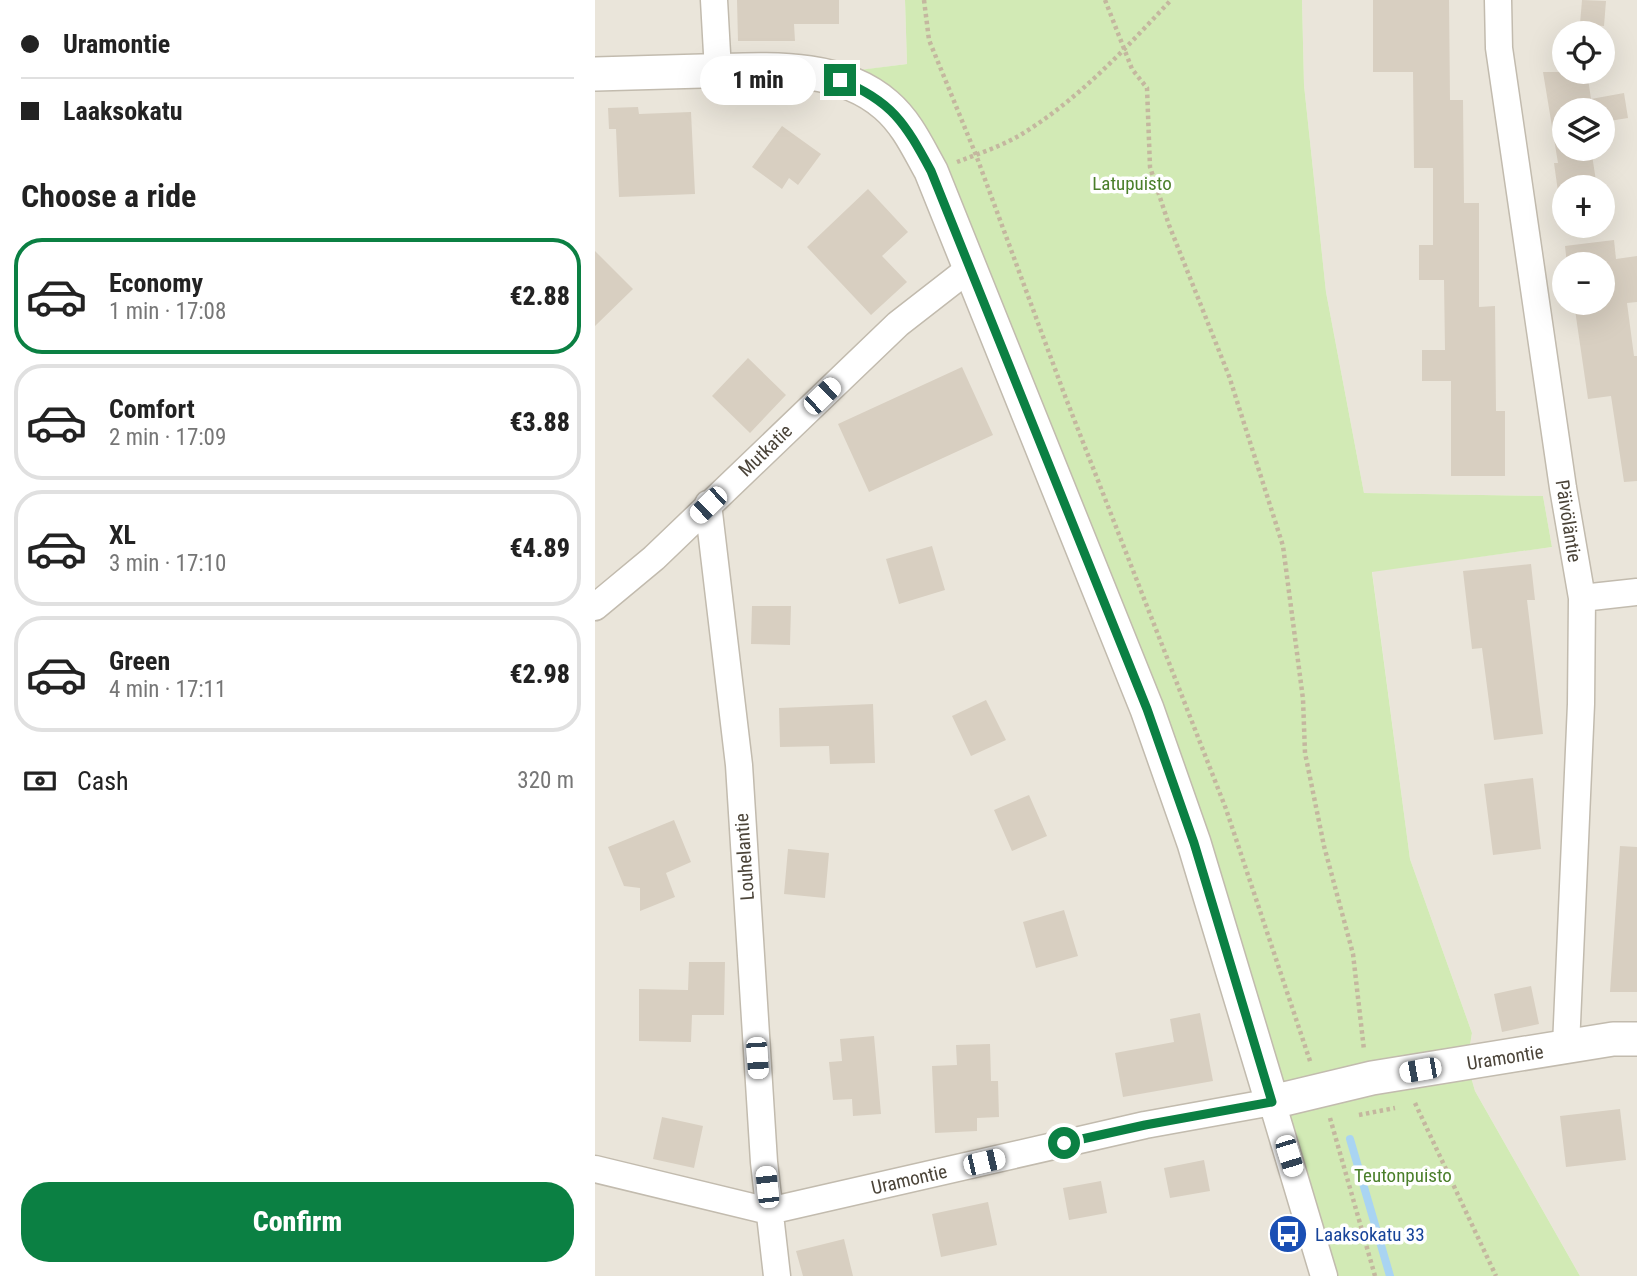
<!DOCTYPE html>
<html lang="en">
<head>
<meta charset="utf-8">
<style>
  :root { --surface:#fff; --page:#f2f2f2; --text:#222; --muted:#767676; --line:#e0e0e0; --accent:#0b8043 }
  body { margin:0; font-family:"Roboto Condensed",sans-serif; background:var(--page); color:var(--text); height:100vh; display:flex; flex-direction:column; font-size:26px; white-space:nowrap }
  * { box-sizing:border-box; margin:0 }
  p { font-size:23px; color:var(--muted) }
  .icon { flex:none; width:38px; height:38px; fill:none; stroke:currentColor; stroke-width:2; stroke-linecap:round; stroke-linejoin:round }
  .map { position:relative; flex:1; overflow:hidden }
  .sheet { display:flex; flex-direction:column; background:var(--surface); width:595px }
  .sheet>* { flex:none }
  .top-card { display:grid; align-content:center; height:154px; padding:0 21px; background:var(--surface) }
  .tools { position:absolute; left:957px; top:21px; display:grid; gap:14px }
  .tools a { display:grid; place-items:center; width:63px; height:63px; border-radius:50%; background:var(--surface); box-shadow:0 7px 28px #0002; font-size:35px }
  .end { position:absolute; width:32px; height:32px; margin:-16px; border:9px solid #0b8043; background:#fff; box-shadow:0 0 0 4px #fff }
  .from { border-radius:50% }
  .bubble { position:absolute; height:49px; border-radius:24px; background:var(--surface); box-shadow:0 7px 28px #0002; font-size:23px; font-weight:800; line-height:49px; text-align:center }
  .car { position:absolute; width:21px; height:42px; margin:-21px -10px; border-radius:9px; box-shadow:0 0 5px 2px #0007; background:linear-gradient(#fff 24%,#345 0 40%,#fff 0 76%,#345 0 86%,#fff 0) }
  .top-card b { display:flex; align-items:center; gap:24px; height:66px; font-size:26px }
  .top-card b+b { border-top:2px solid var(--line) }
  .top-card i { width:18px; height:18px; background:var(--text) }
  ul { padding:0; list-style:none }
  li { display:flex; align-items:center; gap:21px; height:116px; margin:0 14px 10px; padding:0 7px; border:4px solid var(--line); border-radius:28px }
  li div { flex:1 }
  li b { display:block; font-size:26px }
  li em { font-style:normal; font-weight:800 }
  li.active { border-color:var(--accent) }
  li>.icon { width:63px; height:63px; stroke-width:1.5 }
  h2 { padding:0 21px; font-size:32px; line-height:84px }
  .pay { display:flex; align-items:center; gap:18px; height:77px; padding:0 21px; font-size:26px }
  .pay p { margin-inline-start:auto }
  .button { display:flex; gap:14px; margin-top:auto; padding:14px 21px }
  .button a { flex:1; height:80px; border-radius:28px; background:var(--accent); color:#fff; font-size:28px; font-weight:800; line-height:80px; text-align:center }
  main { display:flex; flex:1; min-height:0 }
  .map>svg:first-child { display:block }
</style>
</head>
<body>
<main>
<section class="sheet">
<div class="top-card">
<b><i class="from"></i>Uramontie</b>
<b><i></i>Laaksokatu</b>
</div>
<h2>Choose a ride</h2>
<ul>
<li class="active"><svg class="icon" aria-label="car" viewBox="0 0 24 24"><path d="M5 17H2v-5l4-1 3-4h7l3 4 3 1v5h-3M9 17h6M6 11h13"/><circle cx="7" cy="17" r="2"/><circle cx="17" cy="17" r="2"/></svg><div><b>Economy</b><p>1 min · 17:08</p></div><em>€2.88</em></li>
<li><svg class="icon" aria-label="car" viewBox="0 0 24 24"><path d="M5 17H2v-5l4-1 3-4h7l3 4 3 1v5h-3M9 17h6M6 11h13"/><circle cx="7" cy="17" r="2"/><circle cx="17" cy="17" r="2"/></svg><div><b>Comfort</b><p>2 min · 17:09</p></div><em>€3.88</em></li>
<li><svg class="icon" aria-label="car" viewBox="0 0 24 24"><path d="M5 17H2v-5l4-1 3-4h7l3 4 3 1v5h-3M9 17h6M6 11h13"/><circle cx="7" cy="17" r="2"/><circle cx="17" cy="17" r="2"/></svg><div><b>XL</b><p>3 min · 17:10</p></div><em>€4.89</em></li>
<li><svg class="icon" aria-label="car" viewBox="0 0 24 24"><path d="M5 17H2v-5l4-1 3-4h7l3 4 3 1v5h-3M9 17h6M6 11h13"/><circle cx="7" cy="17" r="2"/><circle cx="17" cy="17" r="2"/></svg><div><b>Green</b><p>4 min · 17:11</p></div><em>€2.98</em></li>
</ul>
<div class="pay"><svg class="icon" aria-label="cash" viewBox="0 0 24 24"><path d="M3 7h18v10H3z"/><circle cx="12" cy="12" r="2"/></svg>Cash<p>320 m</p></div>
<div class="button"><a>Confirm</a></div>
</section>
<div class="map">
<svg width="1042" height="1276" viewBox="0 0 1042 1276">
  <rect width="100%" height="100%" fill="#f6f3ec"/>
  <path fill="#eae5da" fill-rule="evenodd" d="M 0,0 L 310,0 L 312,64 L 227,75 L 291,105 L 552,709 L 729,1276 L 0,1276 Z
    M 707,0 L 1042,0 L 1042,1276 L 985,1276 L 880,1091 L 872,1063 L 877,1033 L 815,859 L 777,571 L 957,547 L 948,496 L 769,493 L 731,292 L 709,85 ZM 970,33 L 1008,33 L 1008,72 L 970,72 ZM 970,110 L 1008,110 L 1008,149 L 970,149 ZM 970,187 L 1008,187 L 1008,226 L 970,226 ZM 970,264 L 1008,264 L 1008,303 L 970,303 Z"/>
  <path fill="#d2eab5" d="M 310,0 L 707,0 L 709,85 L 731,292 L 769,493 L 948,496 L 957,547 L 777,572 L 815,859 L 877,1033 L 872,1063 L 880,1091 L 985,1276 L 729,1276 L 599,843 L 312,128 L 224,75 L 312,64 Z"/>
  <g fill="none" stroke-linecap="round" stroke-linejoin="round">
    <path stroke="#a9d4f2" stroke-width="8" d="M 755,1139 L 795,1276"/>
  </g>
  <path fill="#d8cfc1" d="M 142,0 L 244,0 L 244,24 L 199,24 L 200,41 L 143,41 Z
    M 778,0 L 854,0 L 855,100 L 868,100 L 869,203 L 884,203 L 884,307 L 900,306 L 901,411 L 910,411 L 910,476 L 856,476 L 856,381 L 827,381 L 827,350 L 850,350 L 849,280 L 824,280 L 824,245 L 838,245 L 838,168 L 819,168 L 818,72 L 778,72 Z
    M 987,0 L 1011,1 L 1009,26 L 985,24 Z
    M 948,72 L 992,72 L 996,99 L 1029,93 L 1033,118 L 1008,122 L 1008,110 L 970,110 L 970,149 L 996,149 L 1002,187 L 970,187 L 970,198 L 964,199 L 959,163 L 963,163 Z
    M 43,107 L 44,114 L 96,112 L 100,194 L 24,197 L 21,129 L 14,129 L 13,108 Z
    M 187,126 L 226,154 L 203,185 L 194,178 L 187,189 L 157,167 Z
    M 273,189 L 313,232 L 287,256 L 312,282 L 276,315 L 212,247 Z
    M 1019,240 L 1021,259 L 1042,256 L 1042,302 L 1032,303 L 1039,356 L 1042,356 L 1042,481 L 1029,482 L 1016,396 L 993,399 L 980,310 L 977,310 L 976,303 L 1008,303 L 1008,264 L 972,264 L 970,246 Z
    M 0,251 L 38,289 L 0,326 Z
    M 153,358 L 191,395 L 155,433 L 117,396 Z
    M 367,367 L 398,435 L 274,492 L 243,424 Z
    M 337,546 L 350,590 L 304,604 L 291,559 Z
    M 936,564 L 940,600 L 932,600 L 948,734 L 899,740 L 887,648 L 877,649 L 868,571 Z
    M 157,606 L 196,606 L 195,645 L 156,644 Z
    M 391,700 L 411,740 L 376,756 L 357,716 Z
    M 278,704 L 280,763 L 235,764 L 234,746 L 185,747 L 184,708 Z
    M 938,778 L 946,849 L 898,855 L 889,784 Z
    M 434,795 L 452,836 L 417,851 L 399,810 Z
    M 79,820 L 96,862 L 71,873 L 80,897 L 45,911 L 45,888 L 29,886 L 13,847 Z
    M 1025,846 L 1042,847 L 1042,992 L 1015,992 Z
    M 193,849 L 234,853 L 230,898 L 189,894 Z
    M 469,910 L 483,956 L 441,968 L 428,922 Z
    M 94,962 L 130,962 L 129,1015 L 97,1015 L 96,1042 L 44,1041 L 44,989 L 93,990 Z
    M 936,986 L 944,1024 L 907,1032 L 899,994 Z
    M 605,1013 L 618,1081 L 528,1097 L 520,1053 L 579,1042 L 575,1019 Z
    M 279,1036 L 286,1114 L 258,1116 L 257,1099 L 238,1100 L 234,1062 L 247,1061 L 245,1039 Z
    M 395,1044 L 396,1081 L 403,1081 L 404,1117 L 382,1118 L 382,1131 L 340,1133 L 337,1066 L 362,1065 L 361,1045 Z
    M 1025,1109 L 1031,1160 L 971,1167 L 965,1116 Z
    M 67,1117 L 108,1126 L 99,1168 L 58,1159 Z
    M 609,1160 L 615,1191 L 575,1198 L 569,1168 Z
    M 506,1181 L 512,1213 L 474,1220 L 468,1188 Z
    M 393,1202 L 402,1245 L 346,1257 L 337,1214 Z
    M 249,1239 L 258,1276 L 208,1276 L 201,1251 Z"/>
  <g fill="none" stroke-linecap="round" stroke-linejoin="round">
    <g stroke="#c2bbae" stroke-width="29">
      <path id="minor" d="M 119,0 L 123,71
        M 903,0 L 904,48 L 968,488 L 987,598 L 986,704 L 971,1046
        M 113,504 L 144,765 L 169,1162 L 182,1276
        M 987,598 L 1042,592
        M 0,607 L 59,558 L 303,324 L 375,268
        M 0,1169 L 174,1211 L 550,1125 L 677,1102 L 729,1276"/>
    </g>
    <g stroke="#c2bbae" stroke-width="36">
      <path id="tertiary" d="M 0,74 C 36,73 71,72 107,71 C 167,70 242,62 291,105 C 312,123 323,148 336,171 L 552,709 L 599,843 L 677,1102 L 777,1078 L 1018,1039 L 1042,1039"/>
    </g>
    <path stroke="#c4b79f" stroke-width="4.5" stroke-dasharray="3.5 3.5" stroke-linecap="butt" d="M 329,0 L 334,40 L 381,155 L 470,396 L 631,809 L 716,1064
      M 510,0 L 537,69 L 552,88 L 555,167 L 574,225 L 634,376 L 688,546 L 708,699 L 710,753 L 729,846 L 758,954 L 769,1050
      M 362,162 C 383,154 407,146 427,134 C 484,99 531,48 576,0
      M 820,1103 L 901,1276
      M 764,1115 L 800,1108
      M 735,1118 L 780,1276"/>
    <use href="#minor" stroke="#fff" stroke-width="26"/>
    <use href="#tertiary" stroke="#fff" stroke-width="33"/>
  </g>
  <g fill="none" stroke-linecap="round" stroke-linejoin="round">
    <path stroke="#0b8043" stroke-width="9" d="M 245,80 C 297,101 310,123 336,171 L 552,709 L 599,843 L 677,1102 L 550,1125 L 469,1143"/>
  </g>
  <defs>
    <g id="bus-disc" transform="scale(2.0125)"><circle r="9.5" fill="#1a4fb4" stroke="#fff"/><path d="M-5-6H5V4H4V6H2V4H-2V6H-4V4H-5ZM-3.5-4V0h7V-4ZM-3.5 1.2v1.5H-2V1.2ZM2 1.2v1.5H3.5V1.2Z" fill="#fff"/></g>
  </defs>
  <g fill-rule="evenodd">
    <use href="#bus-disc" x="693" y="1234"/>
  </g>
  <g text-anchor="middle" stroke-width="7" stroke-linejoin="round" paint-order="stroke">
    <g font-size="19" fill="#4a7f2a" stroke="#fff">
      <text x="537" y="190">Latupuisto</text>
      <text x="808" y="1182">Teutonpuisto</text>
    </g>
    <g font-size="19" fill="#4b4439" stroke="#fff">
      <text transform="translate(170 450) rotate(-44)" y="7">Mutkatie</text>
      <text transform="translate(974 521) rotate(81)" y="7">Päivöläntie</text>
      <text transform="translate(149 857) rotate(-94)" y="7">Louhelantie</text>
      <text transform="translate(910 1057) rotate(-9)" y="7">Uramontie</text>
      <text transform="translate(314 1179) rotate(-13)" y="7">Uramontie</text>
    </g>
    <g font-size="19" fill="#164399" stroke="#fff" text-anchor="start">
      <text x="720" y="1241">Laaksokatu 33</text>
    </g>
  </g>
</svg>
<div class="tools">
<a><svg class="icon" aria-label="locate" viewBox="0 0 24 24"><circle cx="12" cy="12" r="6"/><path d="M12 2v4M12 18v4M2 12h4M18 12h4"/></svg></a>
<a><svg class="icon" aria-label="layers" viewBox="0 0 24 24"><path d="M12 4l9 5-9 5-9-5zM3 14l9 5 9-5"/></svg></a>
<a>+</a>
<a>−</a>
</div>
<i class="end from" style="left:469px;top:1143px"></i>
<i class="end" style="left:245px;top:80px"></i>
<div class="bubble" style="left:105px;top:56px;width:116px">1 min</div>
<i class="car" style="left:227px;top:396px;rotate:46deg"></i>
<i class="car" style="left:113px;top:505px;rotate:226deg"></i>
<i class="car" style="left:162px;top:1058px;rotate:176deg"></i>
<i class="car" style="left:825px;top:1070px;rotate:260deg"></i>
<i class="car" style="left:694px;top:1156px;rotate:163deg"></i>
<i class="car" style="left:389px;top:1162px;rotate:77deg"></i>
<i class="car" style="left:172px;top:1187px;rotate:354deg"></i>
</div>
</main>
</body>
</html>
